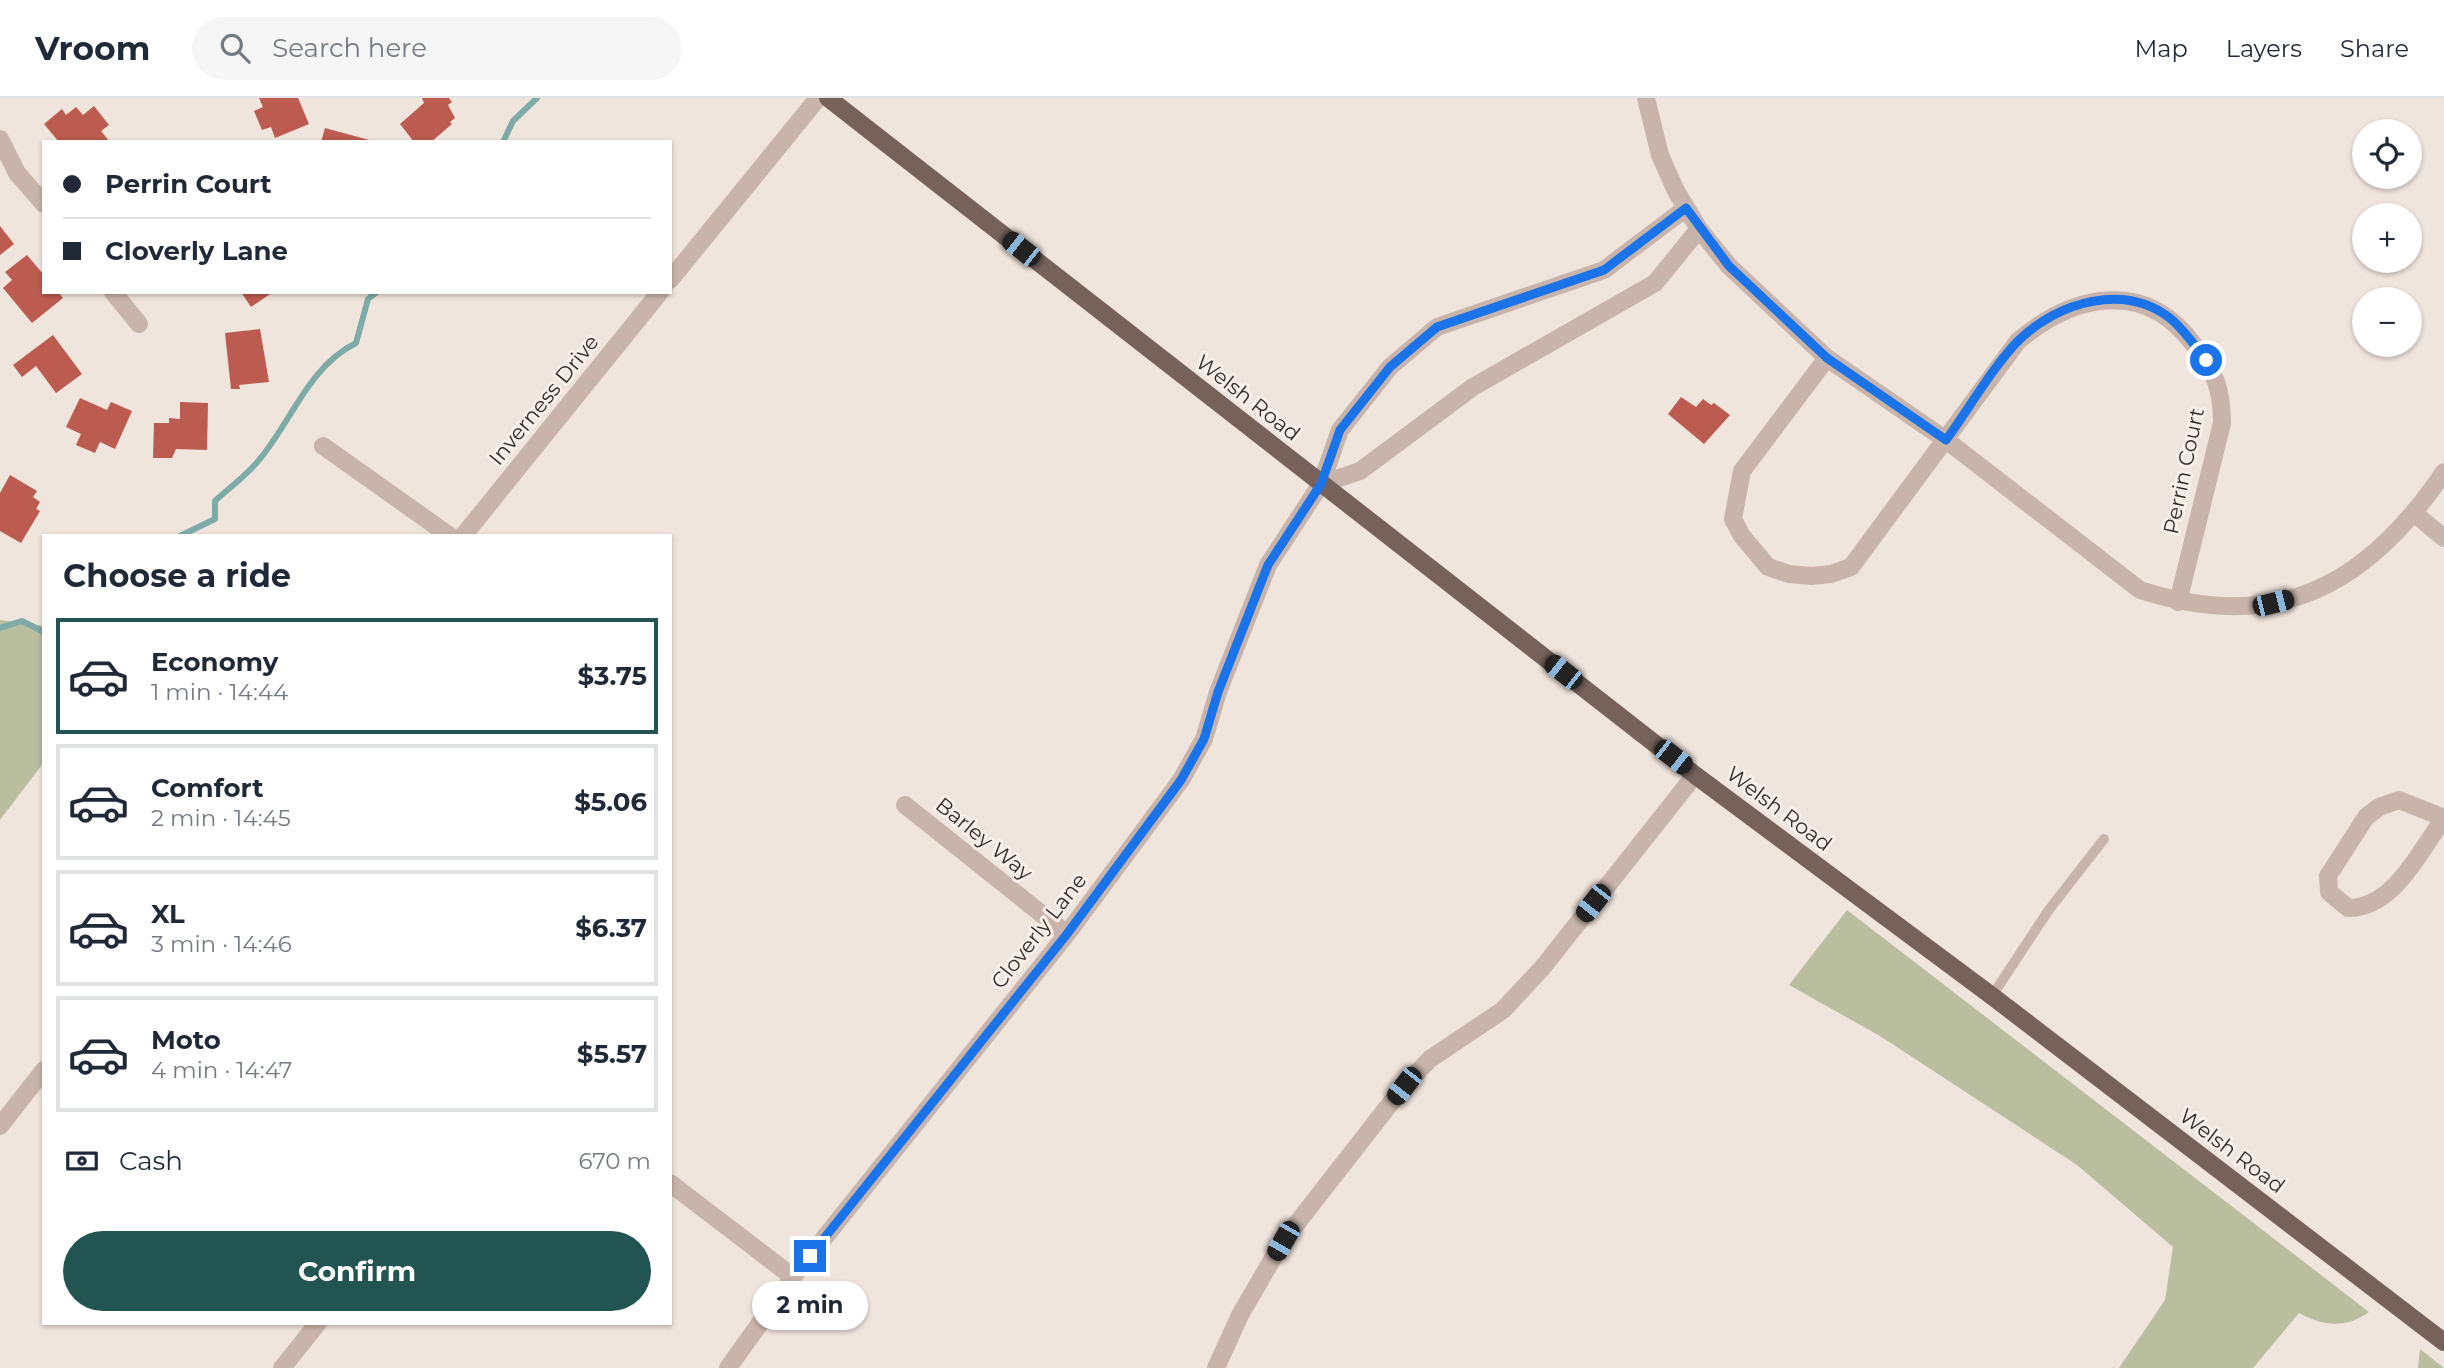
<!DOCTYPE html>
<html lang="en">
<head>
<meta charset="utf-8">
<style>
  :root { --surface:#fff; --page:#f6f6f7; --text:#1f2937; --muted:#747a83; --line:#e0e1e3; --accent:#225451 }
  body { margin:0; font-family:Montserrat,sans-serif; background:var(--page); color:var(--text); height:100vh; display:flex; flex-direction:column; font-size:26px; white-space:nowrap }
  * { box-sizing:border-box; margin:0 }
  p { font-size:23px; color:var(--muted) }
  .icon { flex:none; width:38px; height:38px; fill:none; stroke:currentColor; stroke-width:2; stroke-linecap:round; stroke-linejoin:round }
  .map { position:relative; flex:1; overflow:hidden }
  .drawer { position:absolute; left:42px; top:436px; width:630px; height:791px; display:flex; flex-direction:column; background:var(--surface); border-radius:0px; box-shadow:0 2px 5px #0004 }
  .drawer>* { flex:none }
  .hud { position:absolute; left:42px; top:42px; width:630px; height:154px; border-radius:0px; box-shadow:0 2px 5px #0004; display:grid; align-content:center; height:154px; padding:0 21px; background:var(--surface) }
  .buttons { position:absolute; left:2352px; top:21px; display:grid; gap:14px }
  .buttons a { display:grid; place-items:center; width:70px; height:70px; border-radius:50%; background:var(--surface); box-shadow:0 2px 5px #0004; font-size:35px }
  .end { position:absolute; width:32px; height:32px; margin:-16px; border:9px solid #1a73e8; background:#fff; box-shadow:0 0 0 4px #fff }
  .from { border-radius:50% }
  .bubble { position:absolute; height:49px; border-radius:24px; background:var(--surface); box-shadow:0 2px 5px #0004; font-size:23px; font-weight:700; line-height:49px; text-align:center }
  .car { position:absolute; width:21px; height:42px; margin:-21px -10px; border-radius:9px; box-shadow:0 0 5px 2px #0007; background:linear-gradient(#222 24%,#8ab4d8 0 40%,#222 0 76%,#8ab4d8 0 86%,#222 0) }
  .hud b { display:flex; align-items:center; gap:24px; height:66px; font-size:26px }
  .hud b+b { border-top:2px solid var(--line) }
  .hud i { width:18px; height:18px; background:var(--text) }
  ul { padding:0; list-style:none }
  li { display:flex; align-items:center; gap:21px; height:116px; margin:0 14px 10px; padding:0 7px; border:4px solid var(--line); border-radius:0px }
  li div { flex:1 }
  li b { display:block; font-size:26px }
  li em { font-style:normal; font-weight:700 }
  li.selected { border-color:var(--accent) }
  li>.icon { width:63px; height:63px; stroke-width:1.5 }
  h2 { padding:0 21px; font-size:32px; line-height:84px }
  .pay { display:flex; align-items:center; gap:18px; height:77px; padding:0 21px; font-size:26px }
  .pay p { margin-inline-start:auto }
  .button { display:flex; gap:14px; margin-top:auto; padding:14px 21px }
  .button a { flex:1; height:80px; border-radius:42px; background:var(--accent); color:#fff; font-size:28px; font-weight:700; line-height:80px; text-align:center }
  header { display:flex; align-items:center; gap:42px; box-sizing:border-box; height:98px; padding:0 35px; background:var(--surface); border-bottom:2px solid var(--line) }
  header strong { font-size:33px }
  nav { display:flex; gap:38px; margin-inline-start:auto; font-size:24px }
  .search { width:490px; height:63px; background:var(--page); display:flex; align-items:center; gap:18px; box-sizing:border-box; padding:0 24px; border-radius:38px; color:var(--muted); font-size:26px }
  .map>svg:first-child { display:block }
</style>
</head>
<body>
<header>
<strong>Vroom</strong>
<div class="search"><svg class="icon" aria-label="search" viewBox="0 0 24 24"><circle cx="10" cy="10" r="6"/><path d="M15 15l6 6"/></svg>Search here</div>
<nav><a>Map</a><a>Layers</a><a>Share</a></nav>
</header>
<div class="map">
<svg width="2444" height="1270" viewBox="0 0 2444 1270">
  <rect width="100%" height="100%" fill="#f0e5dd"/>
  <path fill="#b8be9e" d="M 0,522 L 44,528 L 44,664 L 0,722 Z
    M 1847,812 L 2369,1214 C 2346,1231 2323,1228 2299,1215 L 2253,1270 L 2119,1270 L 2165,1202 L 2173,1149 L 2077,1067 L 1880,938 L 1789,887 Z
    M 2420,1251 L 2444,1270 L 2418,1270 Z"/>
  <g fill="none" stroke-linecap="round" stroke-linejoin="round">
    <path stroke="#7eaba7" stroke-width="6" d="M 503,44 L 513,23 L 537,0
      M 180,438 L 215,421 L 215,403 C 229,390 247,377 259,362 C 292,323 308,269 356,245 L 368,201 L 377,194
      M 0,530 L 22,523 L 44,534"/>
  </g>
  <path fill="#bc5b4f" d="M 259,0 L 298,0 L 309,26 L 275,40 L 271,29 L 262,32 L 254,13 L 263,9 Z
    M 422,0 L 449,0 L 452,4 L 448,7 L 455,20 L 450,24 L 452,26 L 431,44 L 414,44 L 400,26 L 424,5 Z
    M 94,8 L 109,27 L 101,33 L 110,44 L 59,44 L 44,26 L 62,11 L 66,17 L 76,9 L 83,17 Z
    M 325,30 L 373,43 L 373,44 L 321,44 Z
    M 0,128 L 14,146 L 0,157 Z
    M 27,157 L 44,177 L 44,194 L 58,194 L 63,200 L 32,225 L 3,190 L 12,182 L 5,174 Z
    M 241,194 L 273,194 L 251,209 Z
    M 260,231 L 269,284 L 239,287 L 240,291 L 231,291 L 225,235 Z
    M 53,237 L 82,276 L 56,295 L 36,268 L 22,279 L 13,267 Z
    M 1681,299 L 1696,309 L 1703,301 L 1711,307 L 1714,305 L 1730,317 L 1704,346 L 1668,316 Z
    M 80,300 L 107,312 L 111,304 L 132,313 L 115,351 L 100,344 L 95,355 L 76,347 L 81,336 L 66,329 Z
    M 180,304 L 208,305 L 207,352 L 176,351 L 172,360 L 153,360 L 154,325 L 169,325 L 169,320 L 180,321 Z
    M 10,377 L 37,393 L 33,399 L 40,404 L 36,411 L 40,413 L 21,445 L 0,433 L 0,395 Z"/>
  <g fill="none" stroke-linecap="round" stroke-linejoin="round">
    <path stroke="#c8b4aa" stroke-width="10" d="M 1992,898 L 2048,813 L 2104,741"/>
    <path stroke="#c8b4aa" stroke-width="18" d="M 1646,0 L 1660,57 L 1676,93 L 1699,131 L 1729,168 L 1827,260 L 1946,342 L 2140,492 C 2277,536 2366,489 2444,374
      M 0,41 L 17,75 L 44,106
      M 670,182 L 818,0
      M 113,194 L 139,226
      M 1827,260 L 1742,373 L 1733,421 L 1742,438 L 1768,469 L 1789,476 L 1811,478 L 1831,476 L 1851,469 L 2018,243 C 2074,196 2145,180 2194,247 C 2215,274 2222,291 2222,325 L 2178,504
      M 323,348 L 450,438
      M 1321,386 L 1360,373 L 1473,289 L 1655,185 L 1699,131
      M 2415,416 L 2444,440
      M 463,438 L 660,194
      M 2399,702 L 2444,720 C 2419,754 2394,810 2348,810 L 2329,794 L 2328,778 L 2366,719 L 2379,709 Z
      M 905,707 L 1067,836
      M 0,1028 L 44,972
      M 670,1085 L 793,1179
      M 282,1270 L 318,1225
      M 728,1270 L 793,1179 L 1067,836 L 1181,682 L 1204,641 L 1218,594 L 1268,467 L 1321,386 L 1340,332 L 1390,269 L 1437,229 L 1604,172 L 1686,110
      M 1216,1270 L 1240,1217 L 1283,1143 L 1404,988 L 1430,961 L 1503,912 L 1543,869 L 1695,677"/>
    <path stroke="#76615b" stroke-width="18" d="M 828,0 L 1695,677 L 1992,898 L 2444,1244"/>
  </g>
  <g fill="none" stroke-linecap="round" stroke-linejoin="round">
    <path stroke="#1a73e8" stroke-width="9" d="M 810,1158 L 1067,836 L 1181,682 L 1204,641 L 1218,594 L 1268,467 L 1321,386 L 1340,332 L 1390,269 L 1437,229 L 1604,172 L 1686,110 L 1729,168 L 1827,260 L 1946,342 C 1968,312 1994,267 2019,242 C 2058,204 2125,184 2171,221 C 2185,233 2195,248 2206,262"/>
  </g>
  <g text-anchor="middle" stroke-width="6" stroke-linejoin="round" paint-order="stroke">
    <g font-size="21" fill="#362b29" stroke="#f8efe9">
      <text transform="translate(1248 300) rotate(38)" y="7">Welsh Road</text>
      <text transform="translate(544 302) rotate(-51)" y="7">Inverness Drive</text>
      <text transform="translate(2184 373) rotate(-78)" y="7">Perrin Court</text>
      <text transform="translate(1779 711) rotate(37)" y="7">Welsh Road</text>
      <text transform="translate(984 741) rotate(39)" y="7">Barley Way</text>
      <text transform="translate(1039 833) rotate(-52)" y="7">Cloverly Lane</text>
      <text transform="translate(2232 1053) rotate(37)" y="7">Welsh Road</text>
    </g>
  </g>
</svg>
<div class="buttons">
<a><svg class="icon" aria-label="locate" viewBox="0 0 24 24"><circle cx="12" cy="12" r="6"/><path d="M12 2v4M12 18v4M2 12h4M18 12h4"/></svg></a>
<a>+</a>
<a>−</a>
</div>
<i class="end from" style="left:2206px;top:262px"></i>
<i class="end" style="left:810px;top:1158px"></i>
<div class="bubble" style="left:752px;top:1183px;width:116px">2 min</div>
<i class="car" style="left:1021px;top:151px;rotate:308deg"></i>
<i class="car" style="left:2273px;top:505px;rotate:76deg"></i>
<i class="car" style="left:1563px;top:574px;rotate:308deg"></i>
<i class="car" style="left:1673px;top:659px;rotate:128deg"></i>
<i class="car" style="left:1593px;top:805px;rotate:218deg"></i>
<i class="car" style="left:1404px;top:988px;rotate:218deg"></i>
<i class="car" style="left:1283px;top:1143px;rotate:210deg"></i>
<div class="hud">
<b><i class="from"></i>Perrin Court</b>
<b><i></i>Cloverly Lane</b>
</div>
<section class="drawer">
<h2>Choose a ride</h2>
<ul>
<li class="selected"><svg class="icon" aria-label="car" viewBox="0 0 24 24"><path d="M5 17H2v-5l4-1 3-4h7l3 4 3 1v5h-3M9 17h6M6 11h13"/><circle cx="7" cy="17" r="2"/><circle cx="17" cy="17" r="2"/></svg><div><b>Economy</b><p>1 min · 14:44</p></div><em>$3.75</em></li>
<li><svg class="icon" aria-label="car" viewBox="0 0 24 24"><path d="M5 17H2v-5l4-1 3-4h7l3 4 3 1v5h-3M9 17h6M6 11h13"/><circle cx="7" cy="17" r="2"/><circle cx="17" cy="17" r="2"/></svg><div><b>Comfort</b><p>2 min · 14:45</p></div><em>$5.06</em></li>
<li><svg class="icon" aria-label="car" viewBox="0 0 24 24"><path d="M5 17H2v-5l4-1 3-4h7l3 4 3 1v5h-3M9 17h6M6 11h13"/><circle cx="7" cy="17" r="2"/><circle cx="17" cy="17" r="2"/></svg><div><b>XL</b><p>3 min · 14:46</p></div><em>$6.37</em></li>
<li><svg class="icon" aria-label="car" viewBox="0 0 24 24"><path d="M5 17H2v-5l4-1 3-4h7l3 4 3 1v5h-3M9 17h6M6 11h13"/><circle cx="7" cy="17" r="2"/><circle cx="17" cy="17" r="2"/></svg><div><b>Moto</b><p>4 min · 14:47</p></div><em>$5.57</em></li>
</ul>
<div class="pay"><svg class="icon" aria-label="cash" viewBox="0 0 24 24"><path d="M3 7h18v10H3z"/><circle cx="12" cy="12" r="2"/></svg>Cash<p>670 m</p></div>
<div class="button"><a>Confirm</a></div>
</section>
</div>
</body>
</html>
